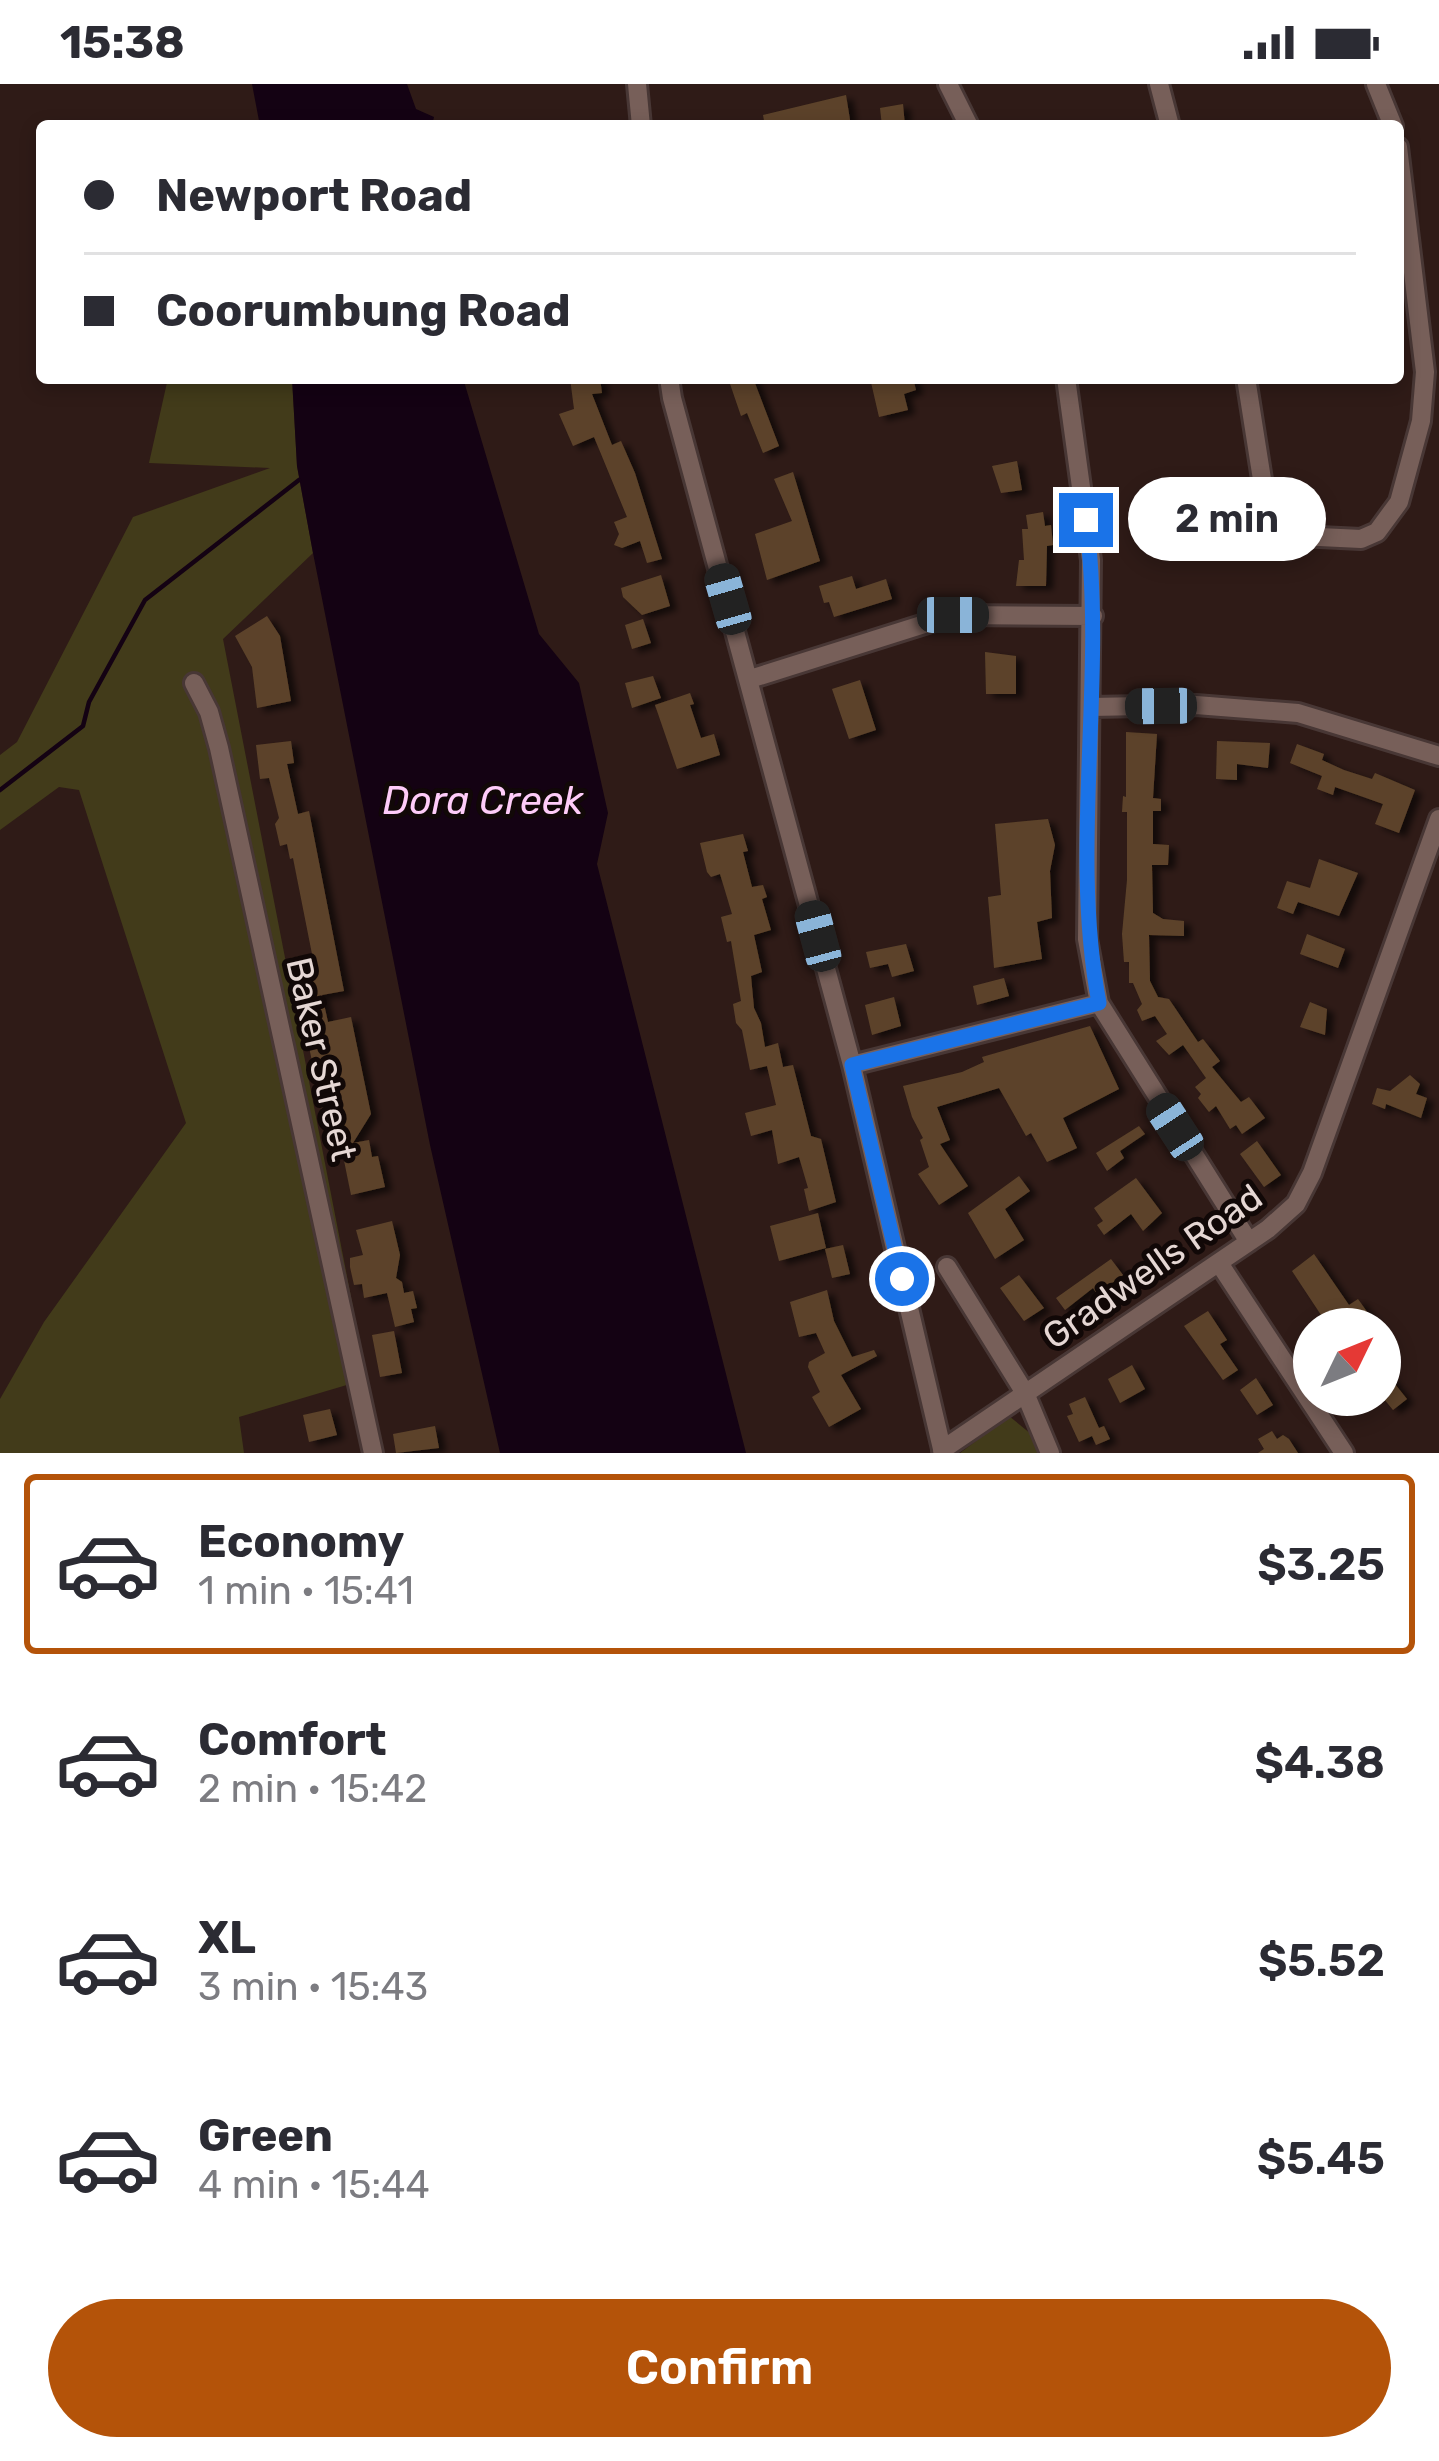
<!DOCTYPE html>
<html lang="en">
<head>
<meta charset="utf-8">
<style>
  :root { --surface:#fff; --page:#f2f2f3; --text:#2b2b33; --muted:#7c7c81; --line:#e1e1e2; --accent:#b45309 }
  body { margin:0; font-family:Rubik,sans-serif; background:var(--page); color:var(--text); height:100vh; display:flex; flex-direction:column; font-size:45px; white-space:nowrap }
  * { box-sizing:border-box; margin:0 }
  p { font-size:39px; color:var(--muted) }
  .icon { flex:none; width:66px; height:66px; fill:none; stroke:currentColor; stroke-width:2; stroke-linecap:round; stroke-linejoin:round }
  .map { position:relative; height:1369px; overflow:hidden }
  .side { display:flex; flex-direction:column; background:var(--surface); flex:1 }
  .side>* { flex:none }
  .hud { position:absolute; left:36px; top:36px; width:1368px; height:264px; border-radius:12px; box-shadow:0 6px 18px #0003; display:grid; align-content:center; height:264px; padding:0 48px; background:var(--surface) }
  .needle { width:78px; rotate:47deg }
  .fabs { position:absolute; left:1293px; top:1224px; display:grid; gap:24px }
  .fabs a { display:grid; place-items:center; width:108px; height:108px; border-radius:50%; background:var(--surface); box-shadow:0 6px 18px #0003; font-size:60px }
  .end { position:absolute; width:54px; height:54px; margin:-27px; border:15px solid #1a73e8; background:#fff; box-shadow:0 0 0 6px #fff }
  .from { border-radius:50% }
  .bubble { position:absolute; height:84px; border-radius:42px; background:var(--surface); box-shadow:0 6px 18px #0003; font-size:39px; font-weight:600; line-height:84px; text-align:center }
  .car { position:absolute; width:36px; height:72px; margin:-36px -18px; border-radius:15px; box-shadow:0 0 9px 3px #0007; background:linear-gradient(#222 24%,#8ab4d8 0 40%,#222 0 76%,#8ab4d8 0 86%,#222 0) }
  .hud b { display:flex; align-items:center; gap:42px; height:114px; font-size:45px }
  .hud b+b { border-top:3px solid var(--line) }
  .hud i { width:30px; height:30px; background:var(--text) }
  ul { padding:21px 0 0; list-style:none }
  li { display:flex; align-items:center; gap:36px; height:180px; margin:0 24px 18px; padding:0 24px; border:6px solid transparent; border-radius:12px }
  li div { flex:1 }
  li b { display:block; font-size:45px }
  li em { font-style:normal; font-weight:600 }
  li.active { border-color:var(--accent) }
  li>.icon { width:108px; height:108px; stroke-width:1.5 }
  .cta { display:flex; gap:24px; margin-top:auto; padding:24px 48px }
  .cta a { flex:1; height:138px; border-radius:72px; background:var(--accent); color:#fff; font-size:48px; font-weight:600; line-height:138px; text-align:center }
  .status { display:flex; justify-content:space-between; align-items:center; height:84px; padding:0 60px; background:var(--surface); direction:ltr }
  .status svg { height:33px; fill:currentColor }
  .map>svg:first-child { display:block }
</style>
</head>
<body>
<div class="status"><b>15:38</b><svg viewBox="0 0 49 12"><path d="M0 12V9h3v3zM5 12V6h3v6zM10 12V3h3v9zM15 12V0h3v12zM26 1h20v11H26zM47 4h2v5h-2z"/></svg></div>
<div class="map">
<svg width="1439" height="1369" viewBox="0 0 1439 1369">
  <defs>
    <filter id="shadow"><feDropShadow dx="7" dy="4" stdDeviation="3" flood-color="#0009"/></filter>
  </defs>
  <rect width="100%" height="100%" fill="#2f1b17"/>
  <path fill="#423b1a" d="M 168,294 L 292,294 L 297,382 L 313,469 L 223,555 L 367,1295 L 239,1333 L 244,1369 L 0,1369 L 0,1315 L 44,1238 L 186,1039 L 79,706 L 59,703 L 0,746 L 0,671 L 17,658 L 133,433 L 270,384 L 149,379 Z
    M 1009,1332 L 1031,1350 L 1039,1369 L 960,1369 Z"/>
  <path fill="#140213" d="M 252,0 L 407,0 L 416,25 L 434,33 L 432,42 L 260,42 Z
    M 292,294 L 463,294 L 539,550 L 579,599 L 608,729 L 597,780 L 746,1369 L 500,1369 L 430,1061 L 313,469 L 297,382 Z"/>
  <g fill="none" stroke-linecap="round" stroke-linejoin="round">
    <path stroke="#140213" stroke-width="4.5" d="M 0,706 L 83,642 L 89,618 L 145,516 L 299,396"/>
  </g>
  <path fill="#5c432a" filter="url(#shadow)" d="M 846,11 L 851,42 L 765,42 L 763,31 Z
    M 903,20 L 905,42 L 882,42 L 880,24 Z
    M 570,294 L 600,294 L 602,309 L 592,310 L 612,361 L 621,357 L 635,389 L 662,475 L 647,479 L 640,457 L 622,464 L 614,461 L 619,450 L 614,438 L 627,433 L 594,353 L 573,362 L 559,330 L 574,325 Z
    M 728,294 L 753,294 L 779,362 L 763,369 L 747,329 L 741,332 Z
    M 870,294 L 913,294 L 916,306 L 904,310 L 908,326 L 879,333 Z
    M 1017,377 L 1022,406 L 1001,409 L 992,382 Z
    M 793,388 L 820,477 L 767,496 L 755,450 L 792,437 L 774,395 Z
    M 1043,428 L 1045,442 L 1051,441 L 1053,461 L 1047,462 L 1046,502 L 1016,502 L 1019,476 L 1024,476 L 1022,445 L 1028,445 L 1026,431 Z
    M 661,491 L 670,522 L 642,531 L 623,513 L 621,504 Z
    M 852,492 L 856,505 L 886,495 L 892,515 L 834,533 L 829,518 L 824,519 L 819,502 Z
    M 267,532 L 280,552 L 291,617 L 257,624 L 252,583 L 235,552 Z
    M 643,535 L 651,559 L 632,565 L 625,541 Z
    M 985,568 L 1016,572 L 1016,610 L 986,610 Z
    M 653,592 L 661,614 L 632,624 L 625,599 Z
    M 860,596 L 876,646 L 849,655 L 832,605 Z
    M 690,609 L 694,620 L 690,621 L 701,654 L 714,650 L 720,671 L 677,685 L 655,621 Z
    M 1126,648 L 1157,650 L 1153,714 L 1161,715 L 1161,727 L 1153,727 L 1153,760 L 1169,761 L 1168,781 L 1152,781 L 1153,829 L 1163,835 L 1184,837 L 1184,852 L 1149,851 L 1150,897 L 1158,913 L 1169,915 L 1198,958 L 1203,955 L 1220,977 L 1212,983 L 1241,1018 L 1249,1013 L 1265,1034 L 1242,1050 L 1236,1041 L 1230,1045 L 1216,1022 L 1209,1028 L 1198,1014 L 1201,1010 L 1195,1003 L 1206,994 L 1183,961 L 1169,971 L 1156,957 L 1167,950 L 1155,932 L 1142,937 L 1137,926 L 1142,920 L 1133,899 L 1129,899 L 1129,878 L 1124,878 L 1122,850 L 1127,796 L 1127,728 L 1122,728 L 1123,712 L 1126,713 Z
    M 291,657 L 294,679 L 287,680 L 298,730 L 309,727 L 344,907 L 322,911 L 328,938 L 351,933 L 371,1030 L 353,1059 L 369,1056 L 372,1073 L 378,1072 L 385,1103 L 351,1111 L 337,1042 L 327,1044 L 308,978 L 312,977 L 290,874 L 312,870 L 293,774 L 290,775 L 287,760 L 280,762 L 275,740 L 279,734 L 269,694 L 260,695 L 256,661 Z
    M 1217,657 L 1270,659 L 1268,684 L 1237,680 L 1237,696 L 1216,695 Z
    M 1297,660 L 1324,670 L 1322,676 L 1344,686 L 1372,695 L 1375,689 L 1415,706 L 1399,749 L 1375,740 L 1383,720 L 1335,703 L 1333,711 L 1317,705 L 1322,692 L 1290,679 Z
    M 1048,735 L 1055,761 L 1050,787 L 1052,834 L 1037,838 L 1042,875 L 994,884 L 988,813 L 1001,811 L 995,740 Z
    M 743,750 L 748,767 L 743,768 L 752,803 L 763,801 L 767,813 L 762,815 L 771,846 L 754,851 L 762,888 L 751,892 L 754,924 L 761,939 L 765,963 L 778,959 L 783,983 L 793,981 L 811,1052 L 821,1055 L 836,1118 L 809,1127 L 804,1105 L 808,1104 L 799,1073 L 778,1080 L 772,1046 L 751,1052 L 745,1029 L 776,1021 L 767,982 L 750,986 L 742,946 L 736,939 L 733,920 L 741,917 L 731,857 L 727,858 L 721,833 L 732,830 L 720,790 L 711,793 L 707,788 L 700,759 Z
    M 1319,775 L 1358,789 L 1339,832 L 1298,818 L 1293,830 L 1277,824 L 1287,797 L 1310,804 Z
    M 1307,850 L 1345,865 L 1338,884 L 1300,870 Z
    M 906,860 L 914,887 L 892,893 L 888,880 L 870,884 L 866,868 Z
    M 1004,894 L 1009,912 L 977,921 L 973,902 Z
    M 894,913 L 901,942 L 872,951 L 865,921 Z
    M 1310,918 L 1327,925 L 1325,951 L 1300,943 Z
    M 1090,942 L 1119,1005 L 1063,1034 L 1077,1064 L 1047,1078 L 1031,1049 L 1026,1052 L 999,1004 L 937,1023 L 950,1056 L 940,1060 L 968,1102 L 939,1121 L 918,1090 L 929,1083 L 920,1056 L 923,1054 L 912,1033 L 903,1002 L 962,988 L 984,978 L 982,973 Z
    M 1410,991 L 1420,1000 L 1416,1010 L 1427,1014 L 1421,1034 L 1386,1020 L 1385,1025 L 1372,1020 L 1377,1004 L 1390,1007 Z
    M 1139,1042 L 1145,1050 L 1120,1067 L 1124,1074 L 1107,1087 L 1096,1069 Z
    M 1257,1057 L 1281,1091 L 1264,1103 L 1240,1070 Z
    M 1019,1092 L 1030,1107 L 1005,1125 L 1024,1156 L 995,1175 L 968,1129 Z
    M 1136,1094 L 1162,1129 L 1143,1147 L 1131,1130 L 1104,1151 L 1097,1141 L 1103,1137 L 1094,1124 Z
    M 818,1129 L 826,1164 L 779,1177 L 770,1142 Z
    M 392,1137 L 400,1171 L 396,1194 L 402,1198 L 404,1209 L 413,1207 L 417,1224 L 411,1225 L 414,1238 L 395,1243 L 387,1209 L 364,1214 L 362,1200 L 354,1201 L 350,1183 L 350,1174 L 363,1171 L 356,1146 Z
    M 843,1161 L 850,1190 L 832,1194 L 825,1165 Z
    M 1314,1170 L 1349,1221 L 1358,1215 L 1375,1239 L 1367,1245 L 1314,1245 L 1325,1237 L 1292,1187 Z
    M 1111,1175 L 1123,1191 L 1097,1210 L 1093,1204 L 1065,1226 L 1056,1214 Z
    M 1019,1191 L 1044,1224 L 1024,1237 L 1000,1204 Z
    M 827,1206 L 834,1237 L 852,1273 L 874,1266 L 877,1272 L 841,1291 L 861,1325 L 829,1343 L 812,1313 L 820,1308 L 808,1283 L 809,1278 L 825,1269 L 816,1249 L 799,1253 L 790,1218 Z
    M 1208,1227 L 1227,1256 L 1220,1260 L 1238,1286 L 1223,1296 L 1184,1242 Z
    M 394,1247 L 402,1289 L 380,1293 L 372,1251 Z
    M 1132,1281 L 1145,1305 L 1120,1319 L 1108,1295 Z
    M 1387,1290 L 1407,1315 L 1393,1326 L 1380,1310 L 1380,1296 Z
    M 1256,1294 L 1273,1321 L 1257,1331 L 1240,1306 Z
    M 1085,1313 L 1099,1344 L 1104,1342 L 1110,1355 L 1096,1361 L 1092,1352 L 1079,1358 L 1067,1332 L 1073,1330 L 1069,1320 Z
    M 330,1325 L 337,1351 L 309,1358 L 303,1331 Z
    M 435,1342 L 439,1364 L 396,1369 L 393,1350 Z
    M 1272,1347 L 1277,1355 L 1283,1351 L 1289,1355 L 1298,1369 L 1258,1369 L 1264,1365 L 1258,1355 Z"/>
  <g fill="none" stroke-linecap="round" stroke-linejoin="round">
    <g stroke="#483735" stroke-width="24">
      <path id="minor" d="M 637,0 L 641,42
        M 948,0 L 969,42
        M 1159,0 L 1170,42
        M 1376,0 L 1393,42
        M 669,294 L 672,314 L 852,981 L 943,1369
        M 1066,294 L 1091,476 L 1087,855 L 1099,919 L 1249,1158
        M 1246,294 L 1264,408 L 1273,432 L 1299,452 L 1361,455 L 1377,448 L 1399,418 L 1421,337 L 1425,288 L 1398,63
        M 750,595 L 953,531 L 1093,532
        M 194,599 L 209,628 L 219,664 L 373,1369
        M 1091,623 L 1196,621 L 1298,629 L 1439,672
        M 852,981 L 1099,919
        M 1219,1179 L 1344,1369
        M 947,1183 L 1025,1309 L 1050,1369
        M 942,1366 L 1268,1145 L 1296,1120 L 1312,1089 L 1439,735"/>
    </g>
    <use href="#minor" stroke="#775f59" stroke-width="18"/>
  </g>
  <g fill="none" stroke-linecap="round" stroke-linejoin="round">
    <path stroke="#1a73e8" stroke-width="15" d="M 902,1195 L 852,981 L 1099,919 C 1069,760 1107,596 1086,436"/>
  </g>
  <g text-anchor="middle" stroke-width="10" stroke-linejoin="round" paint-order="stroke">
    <g font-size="36" fill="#e5d7d4" stroke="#110807">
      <text transform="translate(322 975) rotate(77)" y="13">Baker Street</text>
      <text transform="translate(1152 1182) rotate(-35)" y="13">Gradwells Road</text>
    </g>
    <g font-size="39" font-style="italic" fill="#feccf8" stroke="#110807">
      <text x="483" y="730">Dora Creek</text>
    </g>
  </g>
</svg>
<div class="fabs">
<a><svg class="needle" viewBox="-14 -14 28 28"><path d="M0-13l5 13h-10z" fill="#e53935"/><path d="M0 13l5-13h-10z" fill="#7c7c81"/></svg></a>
</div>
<i class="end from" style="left:902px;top:1195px"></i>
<i class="end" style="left:1086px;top:436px"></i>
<div class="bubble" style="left:1128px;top:393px;width:198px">2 min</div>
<i class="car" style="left:728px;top:515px;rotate:344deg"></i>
<i class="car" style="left:953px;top:531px;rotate:90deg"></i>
<i class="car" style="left:1161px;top:622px;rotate:269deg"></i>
<i class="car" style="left:818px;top:852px;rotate:345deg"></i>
<i class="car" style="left:1175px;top:1043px;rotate:327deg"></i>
<div class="hud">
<b><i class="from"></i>Newport Road</b>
<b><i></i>Coorumbung Road</b>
</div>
</div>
<section class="side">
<ul>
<li class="active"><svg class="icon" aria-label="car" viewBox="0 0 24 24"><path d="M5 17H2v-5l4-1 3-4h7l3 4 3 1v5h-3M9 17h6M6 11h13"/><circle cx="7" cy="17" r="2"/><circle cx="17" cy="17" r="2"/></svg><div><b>Economy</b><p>1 min · 15:41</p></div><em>$3.25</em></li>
<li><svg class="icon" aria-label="car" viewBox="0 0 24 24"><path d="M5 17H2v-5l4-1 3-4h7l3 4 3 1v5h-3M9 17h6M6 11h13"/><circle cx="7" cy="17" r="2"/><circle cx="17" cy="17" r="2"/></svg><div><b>Comfort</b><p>2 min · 15:42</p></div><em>$4.38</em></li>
<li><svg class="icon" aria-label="car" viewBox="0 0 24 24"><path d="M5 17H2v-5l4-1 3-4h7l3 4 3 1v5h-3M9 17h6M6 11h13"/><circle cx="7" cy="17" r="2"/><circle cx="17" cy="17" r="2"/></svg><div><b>XL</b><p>3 min · 15:43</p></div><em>$5.52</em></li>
<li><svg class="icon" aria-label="car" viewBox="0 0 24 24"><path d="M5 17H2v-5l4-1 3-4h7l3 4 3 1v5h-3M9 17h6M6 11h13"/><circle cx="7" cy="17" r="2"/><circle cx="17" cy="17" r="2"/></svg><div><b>Green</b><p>4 min · 15:44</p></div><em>$5.45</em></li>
</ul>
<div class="cta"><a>Confirm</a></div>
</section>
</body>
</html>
